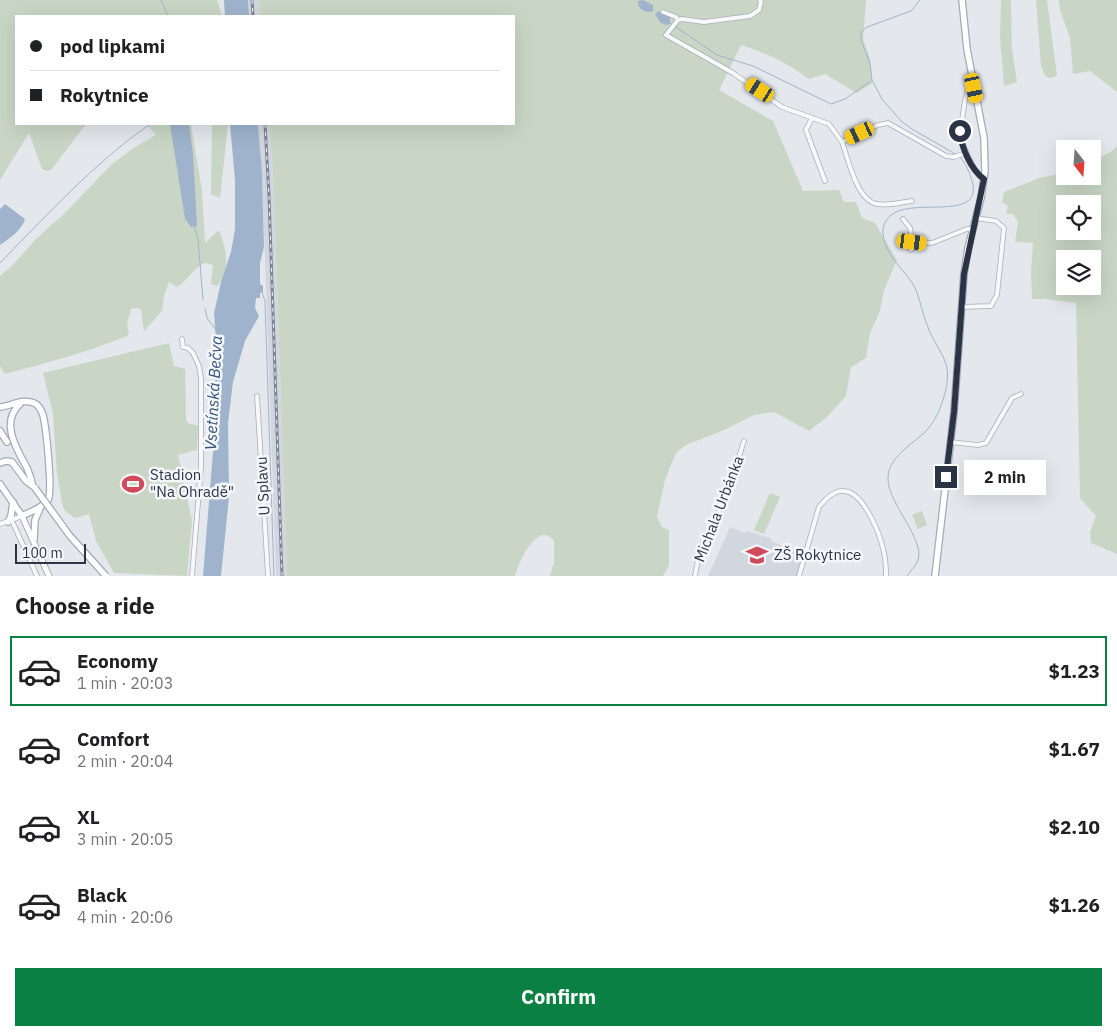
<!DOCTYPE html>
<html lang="en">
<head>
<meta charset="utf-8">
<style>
  :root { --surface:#fff; --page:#f6f6f6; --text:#202124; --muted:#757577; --line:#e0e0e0; --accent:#0b8043 }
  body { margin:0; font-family:"IBM Plex Sans",sans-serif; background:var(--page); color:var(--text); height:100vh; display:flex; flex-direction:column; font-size:19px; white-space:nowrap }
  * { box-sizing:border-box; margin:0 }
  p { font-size:16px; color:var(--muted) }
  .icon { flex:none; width:28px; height:28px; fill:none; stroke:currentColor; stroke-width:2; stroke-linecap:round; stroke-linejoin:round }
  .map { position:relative; height:576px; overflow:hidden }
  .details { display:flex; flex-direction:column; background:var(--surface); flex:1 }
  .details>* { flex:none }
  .guide { position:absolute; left:15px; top:15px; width:500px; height:110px; border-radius:0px; box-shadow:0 5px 20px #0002; display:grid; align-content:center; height:110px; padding:0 15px; background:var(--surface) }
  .needle { width:32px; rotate:163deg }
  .controls { position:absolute; left:1056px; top:140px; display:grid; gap:10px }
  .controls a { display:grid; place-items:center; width:45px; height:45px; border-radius:0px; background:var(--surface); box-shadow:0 5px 20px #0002; font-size:25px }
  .scale { position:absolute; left:15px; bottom:12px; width:71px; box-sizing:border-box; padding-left:5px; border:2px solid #2b3445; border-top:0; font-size:14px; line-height:18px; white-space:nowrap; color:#2b3445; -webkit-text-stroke:4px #f4f6f9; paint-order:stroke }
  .end { position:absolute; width:22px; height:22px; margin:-11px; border:6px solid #2b3445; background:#fff; box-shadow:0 0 0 2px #fff }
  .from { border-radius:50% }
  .bubble { position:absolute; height:35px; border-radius:0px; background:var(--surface); box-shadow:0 5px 20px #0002; font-size:16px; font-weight:800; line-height:35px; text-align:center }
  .car { position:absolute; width:15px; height:30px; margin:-15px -8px; border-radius:6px; box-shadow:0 0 4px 1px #0007; background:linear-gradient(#f5c518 24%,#345 0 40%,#f5c518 0 76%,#345 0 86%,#f5c518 0) }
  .guide b { display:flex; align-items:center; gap:18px; height:48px; font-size:19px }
  .guide b+b { border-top:1px solid var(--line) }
  .guide i { width:12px; height:12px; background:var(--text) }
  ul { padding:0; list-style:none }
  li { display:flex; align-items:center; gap:15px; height:70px; margin:0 10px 8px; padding:0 5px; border:2px solid transparent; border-radius:0px }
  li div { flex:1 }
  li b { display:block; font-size:19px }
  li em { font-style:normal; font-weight:800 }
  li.on { border-color:var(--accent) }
  li>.icon { width:45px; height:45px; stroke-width:1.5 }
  h2 { padding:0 15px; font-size:22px; line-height:60px }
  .button { display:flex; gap:10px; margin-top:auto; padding:10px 15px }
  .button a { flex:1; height:58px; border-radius:0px; background:var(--accent); color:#fff; font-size:20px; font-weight:800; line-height:58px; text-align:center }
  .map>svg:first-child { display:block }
</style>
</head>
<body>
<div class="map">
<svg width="1117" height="576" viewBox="0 0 1117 576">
  <rect width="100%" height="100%" fill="#e4e7ec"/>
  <path fill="#d2d6de" d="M 248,0 L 259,0 L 260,16 L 249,16 Z
    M 258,124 L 269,124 L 273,171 L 287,576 L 276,576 L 262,172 Z
    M 730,527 L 745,533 L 747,531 L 770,538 L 773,542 L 795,551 L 799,559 L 804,562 L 799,576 L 708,576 Z"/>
  <path fill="#c9d6c5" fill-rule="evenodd" d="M 0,0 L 217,0 L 222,16 L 16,16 L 16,124 L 86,124 L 51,170 L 47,171 L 42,169 L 29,133 L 0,180 Z
    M 259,0 L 866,0 L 863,39 L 870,59 L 872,83 L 857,93 L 825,74 L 809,79 C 786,62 769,54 741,45 L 719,90 L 773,121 L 803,191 L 839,190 L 844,202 L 856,202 L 862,218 L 875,223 L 897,260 L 884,290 L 880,311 L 870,333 L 866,358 L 851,367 L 846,396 L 827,417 L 809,431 L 774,412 L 754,415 L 722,431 L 686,445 L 677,452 L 672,462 L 665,480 L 657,517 L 662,527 L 669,530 L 669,566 L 663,576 L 550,576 L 554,563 L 554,541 C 537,519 518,564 515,576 L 287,576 L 273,171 L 269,124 L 514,124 L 514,16 L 260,16 Z
    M 1001,0 L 1011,0 L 1012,49 L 1017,82 L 1004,86 L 1000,37 Z
    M 1036,0 L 1047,0 L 1057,76 L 1050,78 L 1045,76 L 1041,66 Z
    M 1059,0 L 1117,0 L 1117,92 L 1090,71 L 1073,74 L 1070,38 L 1060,10 Z
    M 140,124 L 191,124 L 202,191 L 205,243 L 219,230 C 226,248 232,270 217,286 L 211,284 L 213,265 L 205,263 C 193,268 188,280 177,287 L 169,282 L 164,296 L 162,311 L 144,331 L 141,310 L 137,308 L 131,309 L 127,323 L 129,333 L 127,336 C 88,352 46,363 5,374 L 0,366 L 0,276 L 12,266 L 36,239 L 64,214 L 111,165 L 135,147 L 156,135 L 147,125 Z
    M 212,124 L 228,124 L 220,198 L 211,194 Z
    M 1117,146 L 1117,554 L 1091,543 L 1090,532 L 1096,516 L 1080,498 L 1076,303 L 1046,299 L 1032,299 L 1031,272 L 1033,243 L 1015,242 L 1018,222 L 1013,214 L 1006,214 L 1008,206 L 1002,202 L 1004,192 L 1039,178 L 1065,173 L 1065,176 L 1092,176 L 1093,161 L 1112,151 ZM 1065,204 L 1092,204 L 1092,231 L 1065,231 ZM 1065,259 L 1092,259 L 1092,286 L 1065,286 Z
    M 169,343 L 174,366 L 185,369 L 186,420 L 188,423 L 198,426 L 197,450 L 178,455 L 183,475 L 184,475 L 186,481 L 184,482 L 192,521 L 187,576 L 114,573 L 96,541 L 89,514 L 75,518 L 65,511 L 62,503 L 57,474 L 53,414 L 43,373 Z
    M 770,493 L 780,497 L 764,534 L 754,530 Z
    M 922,511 L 927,525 L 918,529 L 912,515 Z"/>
  <path fill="#9fb4cc" d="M 224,0 L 248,0 L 249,16 L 225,16 Z
    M 643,0 L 653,5 L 653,11 C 646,14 637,9 638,1 Z
    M 659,11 L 667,14 L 670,17 L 670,24 L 666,25 L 660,22 L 655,14 Z
    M 170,124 L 189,124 L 193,154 L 197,226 L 191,227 L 185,219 Z
    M 230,124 L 258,124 L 262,172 L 264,247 L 260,263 L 260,284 L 263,286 L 263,292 L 260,293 L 260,298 L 256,298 L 255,308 L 259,316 L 245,341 L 233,382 L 228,423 L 229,497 L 221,576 L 203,576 L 214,440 L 216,342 L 214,313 L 221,282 L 231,252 L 235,229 L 235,180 Z
    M 5,204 L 25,219 C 22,230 9,239 0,245 L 0,209 Z"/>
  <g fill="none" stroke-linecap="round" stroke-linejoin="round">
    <path stroke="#9fb4cc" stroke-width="1" d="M 161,0 L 168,16
      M 920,0 L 911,11 L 867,27 L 861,32 L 861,40 L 870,63 L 872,80 L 882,99 L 901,121 L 912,129 L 957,155
      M 670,23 L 717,55 L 753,66 L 831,104 L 845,99 L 871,81
      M 194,226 L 198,239 L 203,300
      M 0,263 C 47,215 94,163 150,124
      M 262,292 L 265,301 L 274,576
      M 205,309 L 207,318 L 216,330
      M 907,576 C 910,571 916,566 918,560 C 925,540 889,504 888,480 C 887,457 911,446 926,431 C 939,418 952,383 946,364 C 942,351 932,340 928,327 C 922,313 920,297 913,284 C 908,276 900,268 894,260 C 888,251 880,236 884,225 C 894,196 949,215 968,201 C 973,197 974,191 973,184 C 970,174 967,165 960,157"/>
    <g stroke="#a9aeb7" stroke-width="5.5">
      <path id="street" d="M 760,0 L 761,2 L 759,10 L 750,16 L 704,22 L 682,19 L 678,20 L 666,35 L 733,73 L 782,107 L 829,124 L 842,142 L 878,125 L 888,123 L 946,156 L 954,157 L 966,153
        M 663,12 L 676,17 L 678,20
        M 974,88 C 966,91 965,99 964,107 C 960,130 959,140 970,160 C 974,168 977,174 984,179
        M 812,118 L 806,130 L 825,181
        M 842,142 C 848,159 857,201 877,204 C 888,206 902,202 912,201
        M 903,219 L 910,228 L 912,242 L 932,243 L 967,229 L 973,229
        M 911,250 L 912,242
        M 961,307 L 991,306 L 997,295 L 1004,228 L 996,221 L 976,218
        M 182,339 L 183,347 L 188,348 L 193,353 L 199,366 L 201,378 L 201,467 L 192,576
        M 257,396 L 268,576
        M 950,442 L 978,445 L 986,443 L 1012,398 L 1021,394
        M 12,521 L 37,576
        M 0,524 L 22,516
        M 695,576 L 699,554 L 728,491 L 744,441
        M 799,576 L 819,507 C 825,500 833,490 844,491 C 864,492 881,536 884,553 C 886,561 886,568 886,576"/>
    </g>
    <g stroke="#a9aeb7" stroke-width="7">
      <path id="secondary" d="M 22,516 L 49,576"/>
    </g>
    <g stroke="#a3abb8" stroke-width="8">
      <path id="primary" d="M 20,404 C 0,422 16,448 27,468 C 29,473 31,478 32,483
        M 0,407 C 11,406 23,398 34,403 C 39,405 41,410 43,415 C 46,427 53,491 48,500 C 44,507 30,512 22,516 L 0,484
        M 0,431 L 7,442
        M 0,463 L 6,461 L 12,462 L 26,481 L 33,486
        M 8,522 L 11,516 L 13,502
        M 34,539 L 35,520 L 41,506
        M 935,576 L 954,412 L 964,274 L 968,248 L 981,198 L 985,171 L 984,138 L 967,49 L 962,0"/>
    </g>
    <use href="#street" stroke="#f7f8fa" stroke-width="4"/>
    <use href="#secondary" stroke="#fff" stroke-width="5"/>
    <use href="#primary" stroke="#fff" stroke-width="5.5"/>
    <g stroke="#7d8696" stroke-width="3">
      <path id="rail" d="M 252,0 L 253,16
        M 265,124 L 269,196 L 282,576"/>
    </g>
    <use href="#rail" stroke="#f4f6f9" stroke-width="1" stroke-dasharray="4" stroke-linecap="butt"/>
    <g stroke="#a3abb8" stroke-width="8" stroke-linecap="butt">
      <path id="primary-bridge" d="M 35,488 L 70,536 L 106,576"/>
    </g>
    <use href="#primary-bridge" stroke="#fff" stroke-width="5.5"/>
  </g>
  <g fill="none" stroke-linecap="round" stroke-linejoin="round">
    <path stroke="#2b3445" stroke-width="6" d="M 946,477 L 954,412 L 964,274 L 984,179 C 971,170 961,147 960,131"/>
  </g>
  <defs>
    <g id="stadium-bare" transform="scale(1.725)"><path d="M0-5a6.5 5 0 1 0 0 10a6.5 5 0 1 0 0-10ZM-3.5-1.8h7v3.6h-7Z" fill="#d1495b" stroke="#f4f6f9" stroke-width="2.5" paint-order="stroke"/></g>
    <g id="school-bare" transform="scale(1.725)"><path d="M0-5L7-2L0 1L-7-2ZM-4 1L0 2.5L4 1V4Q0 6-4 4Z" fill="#d1495b" stroke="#f4f6f9" stroke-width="2.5" paint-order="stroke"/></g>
  </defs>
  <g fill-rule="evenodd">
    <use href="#stadium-bare" x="133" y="484"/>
    <use href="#school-bare" x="757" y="555"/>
  </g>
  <g text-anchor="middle" stroke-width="5" stroke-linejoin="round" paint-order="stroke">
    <g font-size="15" fill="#2b3445" stroke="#f4f6f9" text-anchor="start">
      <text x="150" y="480">Stadion<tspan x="150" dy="17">"Na Ohradě"</tspan></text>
      <text x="774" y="560">ZŠ Rokytnice</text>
    </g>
    <g font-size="15" fill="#2b3445" stroke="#f4f6f9">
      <text transform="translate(263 486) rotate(-93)" y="5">U Splavu</text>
      <text transform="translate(719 509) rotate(-69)" y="5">Michala Urbánka</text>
    </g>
    <g font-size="16" font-style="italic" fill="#34527a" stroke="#f4f6f9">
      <text transform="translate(213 393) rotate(-87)" y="6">Vsetínská Bečva</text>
    </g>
  </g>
</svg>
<div class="controls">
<a><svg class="needle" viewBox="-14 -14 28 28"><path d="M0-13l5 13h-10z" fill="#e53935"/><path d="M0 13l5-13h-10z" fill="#757577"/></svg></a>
<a><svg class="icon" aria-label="locate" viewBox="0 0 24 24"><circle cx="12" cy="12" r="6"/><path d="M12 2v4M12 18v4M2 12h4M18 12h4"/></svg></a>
<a><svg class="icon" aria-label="layers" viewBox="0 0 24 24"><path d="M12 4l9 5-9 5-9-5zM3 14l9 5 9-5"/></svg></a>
</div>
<div class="scale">100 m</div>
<i class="end from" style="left:960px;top:131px"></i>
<i class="end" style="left:946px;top:477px"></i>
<div class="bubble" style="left:964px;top:460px;width:82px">2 min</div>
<i class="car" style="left:974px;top:88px;rotate:168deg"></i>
<i class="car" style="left:760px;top:90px;rotate:303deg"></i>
<i class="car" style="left:860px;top:133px;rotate:245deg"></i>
<i class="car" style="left:912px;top:242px;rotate:97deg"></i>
<div class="guide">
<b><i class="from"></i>pod lipkami</b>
<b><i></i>Rokytnice</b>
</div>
</div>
<section class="details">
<h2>Choose a ride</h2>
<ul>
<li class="on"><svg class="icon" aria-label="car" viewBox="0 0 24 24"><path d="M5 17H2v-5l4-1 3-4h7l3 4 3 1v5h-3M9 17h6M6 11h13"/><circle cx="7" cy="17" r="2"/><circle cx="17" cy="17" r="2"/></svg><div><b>Economy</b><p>1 min · 20:03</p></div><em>$1.23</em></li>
<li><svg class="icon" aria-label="car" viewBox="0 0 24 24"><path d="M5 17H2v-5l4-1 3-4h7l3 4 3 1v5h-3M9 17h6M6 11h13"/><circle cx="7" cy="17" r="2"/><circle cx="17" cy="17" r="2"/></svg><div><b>Comfort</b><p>2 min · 20:04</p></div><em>$1.67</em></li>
<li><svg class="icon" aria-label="car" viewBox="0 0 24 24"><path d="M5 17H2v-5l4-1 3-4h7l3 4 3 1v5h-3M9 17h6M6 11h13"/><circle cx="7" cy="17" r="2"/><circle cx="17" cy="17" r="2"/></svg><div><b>XL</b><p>3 min · 20:05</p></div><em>$2.10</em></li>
<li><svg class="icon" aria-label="car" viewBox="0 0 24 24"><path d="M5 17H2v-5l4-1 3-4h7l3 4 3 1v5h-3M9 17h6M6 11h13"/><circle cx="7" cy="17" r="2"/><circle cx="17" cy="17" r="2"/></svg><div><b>Black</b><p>4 min · 20:06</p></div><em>$1.26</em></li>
</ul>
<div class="button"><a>Confirm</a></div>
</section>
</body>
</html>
